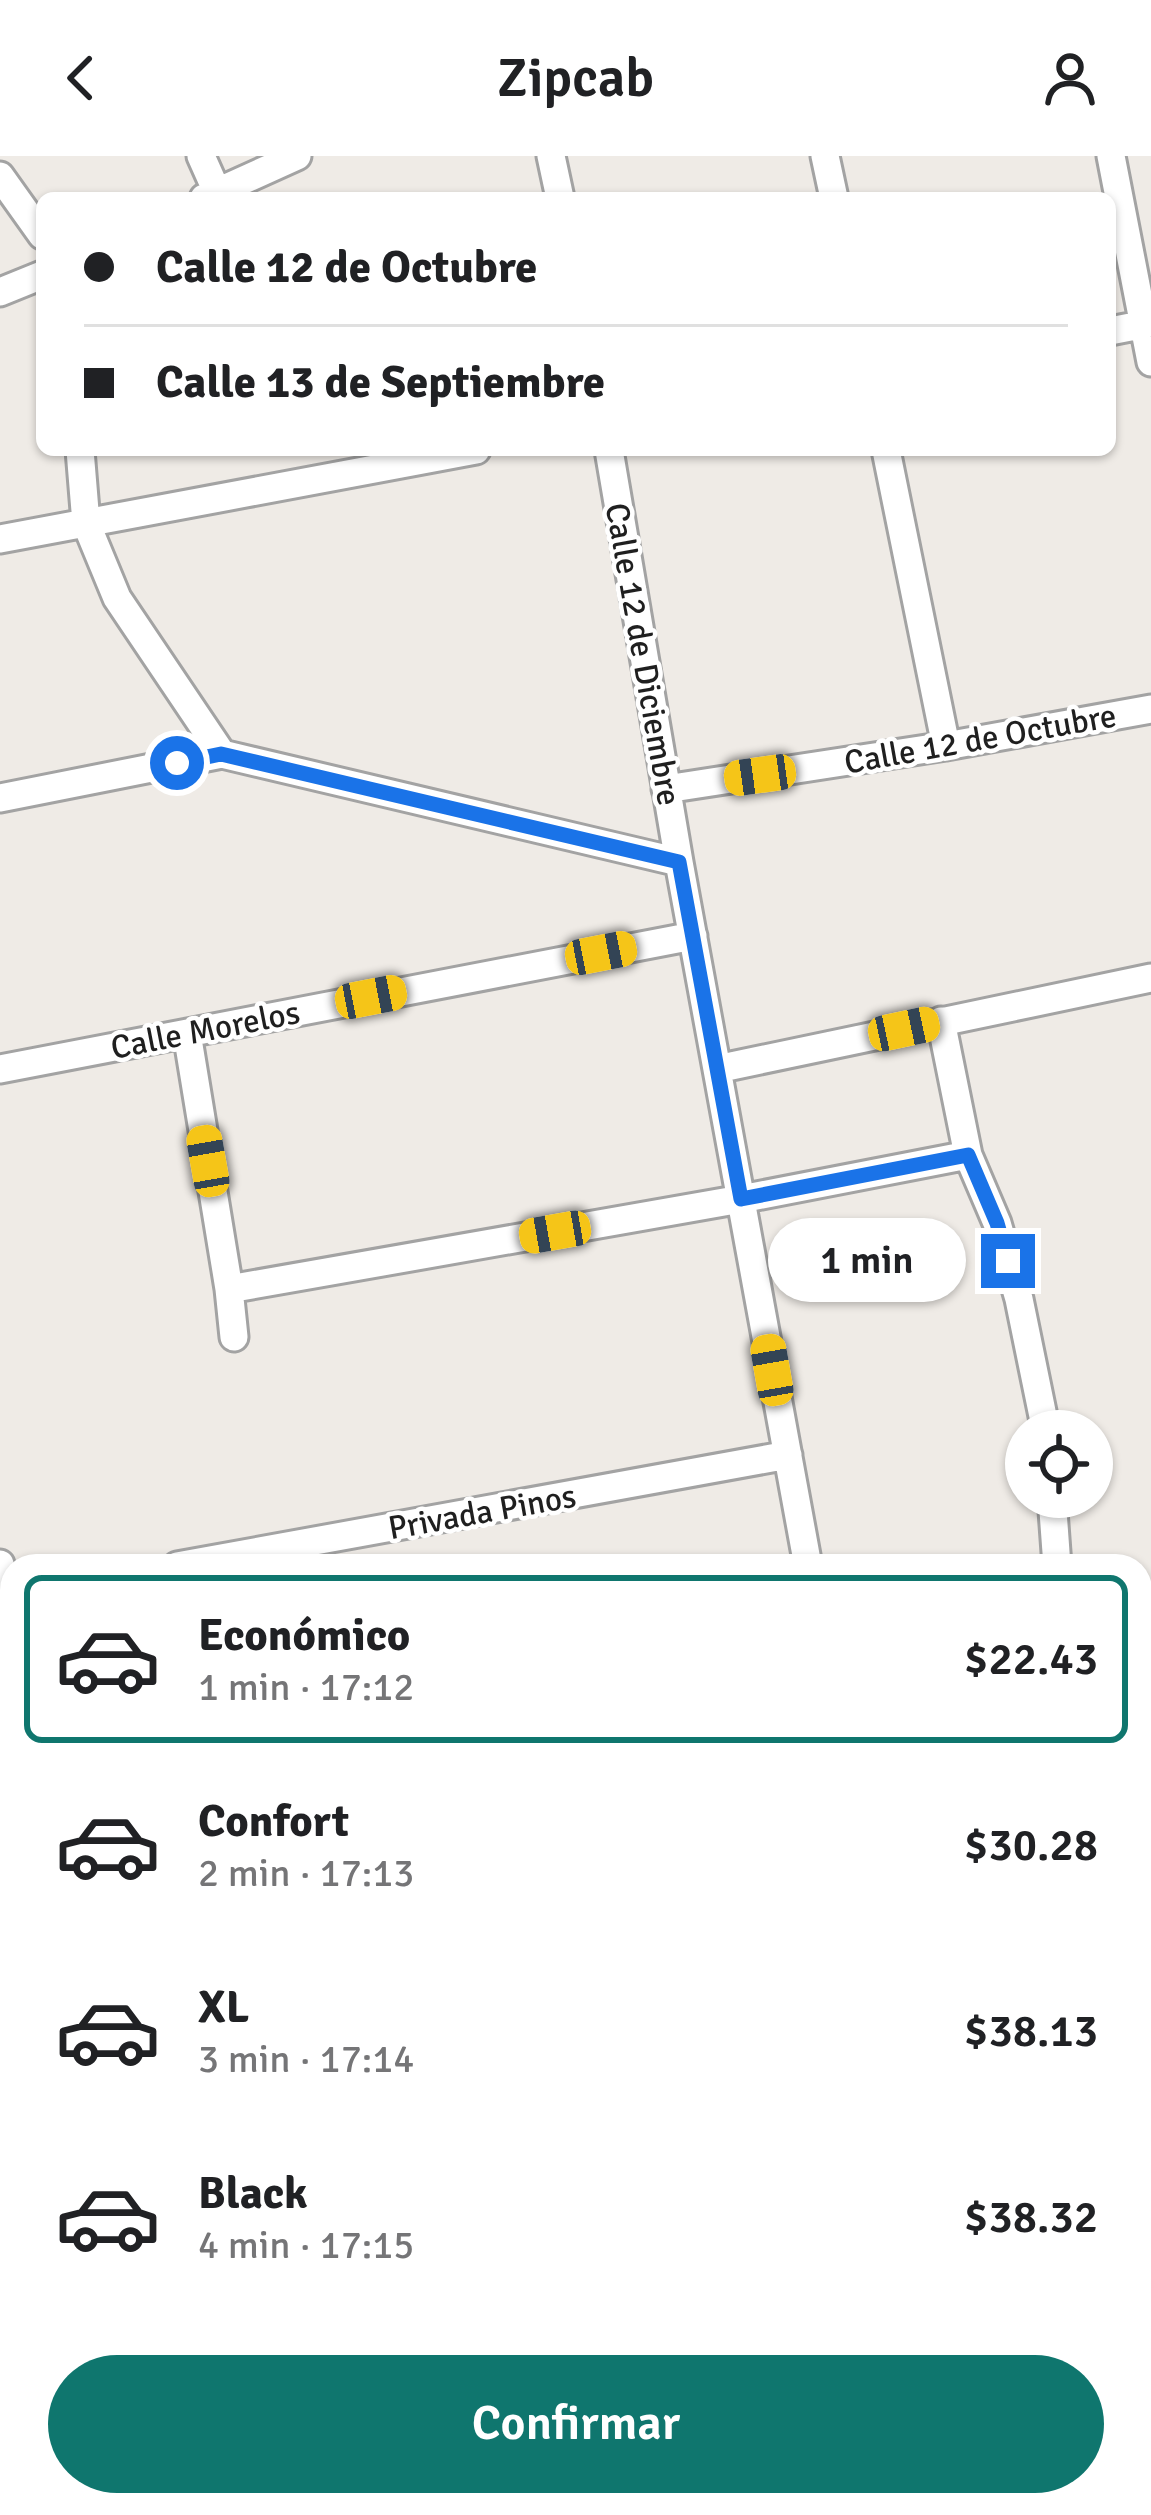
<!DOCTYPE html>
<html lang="es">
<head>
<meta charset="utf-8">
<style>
  :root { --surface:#fff; --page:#f6f6f6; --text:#202124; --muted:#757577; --line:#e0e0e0; --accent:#0f766e }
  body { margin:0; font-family:Signika,sans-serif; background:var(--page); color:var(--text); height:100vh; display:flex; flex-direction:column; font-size:45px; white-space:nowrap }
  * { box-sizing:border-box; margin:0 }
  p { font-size:39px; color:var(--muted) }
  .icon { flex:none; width:66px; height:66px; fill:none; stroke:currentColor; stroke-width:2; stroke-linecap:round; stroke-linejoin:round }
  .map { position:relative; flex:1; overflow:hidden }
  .drawer { position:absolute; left:0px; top:1398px; width:1152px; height:963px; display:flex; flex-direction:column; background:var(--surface); border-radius:36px 36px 0 0; box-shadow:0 3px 9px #0004 }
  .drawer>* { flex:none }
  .top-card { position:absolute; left:36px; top:36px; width:1080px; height:264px; border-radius:18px; box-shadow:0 3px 9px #0004; display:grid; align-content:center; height:264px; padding:0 48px; background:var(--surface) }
  .fabs { position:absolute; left:1005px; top:1254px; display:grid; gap:24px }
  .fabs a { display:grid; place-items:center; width:108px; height:108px; border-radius:50%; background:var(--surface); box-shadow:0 3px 9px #0004; font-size:60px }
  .end { position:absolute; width:54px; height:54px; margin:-27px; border:15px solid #1a73e8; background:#fff; box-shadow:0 0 0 6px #fff }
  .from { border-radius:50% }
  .bubble { position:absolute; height:84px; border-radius:42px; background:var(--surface); box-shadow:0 3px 9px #0004; font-size:39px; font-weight:600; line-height:84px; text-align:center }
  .car { position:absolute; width:36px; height:72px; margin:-36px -18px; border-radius:15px; box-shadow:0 0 9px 3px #0007; background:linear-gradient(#f5c518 24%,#345 0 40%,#f5c518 0 76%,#345 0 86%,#f5c518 0) }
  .top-card b { display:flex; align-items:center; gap:42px; height:114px; font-size:45px }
  .top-card b+b { border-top:3px solid var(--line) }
  .top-card i { width:30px; height:30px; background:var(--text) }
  ul { padding:21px 0 0; list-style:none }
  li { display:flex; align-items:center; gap:36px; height:168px; margin:0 24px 18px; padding:0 24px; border:6px solid transparent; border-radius:18px }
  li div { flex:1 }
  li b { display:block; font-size:45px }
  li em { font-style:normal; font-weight:600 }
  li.active { border-color:var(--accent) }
  li>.icon { width:108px; height:108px; stroke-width:1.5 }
  .button { display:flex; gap:24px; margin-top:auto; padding:24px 48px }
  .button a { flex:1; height:138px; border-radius:72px; background:var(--accent); color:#fff; font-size:48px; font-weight:600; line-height:138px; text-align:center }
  header { display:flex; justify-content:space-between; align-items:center; height:156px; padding:0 48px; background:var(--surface); font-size:54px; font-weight:600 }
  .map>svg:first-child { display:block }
</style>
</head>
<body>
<header><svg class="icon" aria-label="back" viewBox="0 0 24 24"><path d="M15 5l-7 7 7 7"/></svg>Zipcab<svg class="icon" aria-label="person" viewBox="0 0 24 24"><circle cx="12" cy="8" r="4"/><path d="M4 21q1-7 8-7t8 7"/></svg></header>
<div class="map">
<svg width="1151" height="2359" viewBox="0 0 1151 2359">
  <rect width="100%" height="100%" fill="#efebe6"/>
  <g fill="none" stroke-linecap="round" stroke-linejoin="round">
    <g stroke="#a3a3a3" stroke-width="33">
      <path id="street" d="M 201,0 L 217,36
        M 551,0 L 560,42
        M 825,0 L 834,42
        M 1111,0 L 1151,206
        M 0,20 L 42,79
        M 204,42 L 297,0
        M 0,136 L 42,119
        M 1110,175 L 1151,167
        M 80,294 L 86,367 L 117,442 L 222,598
        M 609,294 L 679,706 L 808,1410
        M 886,294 L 946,590
        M 0,383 L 476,294
        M 666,633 L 946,590 L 1151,553
        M 0,642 L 222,598 L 679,706
        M 941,865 L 968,999 L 997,1067 L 1019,1143 L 1046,1275
        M 187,877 L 229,1133 L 234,1181
        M 0,913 L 693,780
        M 717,913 L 1151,822
        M 229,1133 L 741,1043 L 968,999
        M 1052,1341 L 1057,1410
        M 0,1408 L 7,1437
        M 177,1410 L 788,1299
        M 0,1663 L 12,1674
        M 1140,1836 L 1151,1835
        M 0,2073 L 12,2083
        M 0,2229 L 12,2216
        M 1140,2334 L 1151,2335
        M 338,2349 L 350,2359
        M 778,2349 L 791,2359
        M 1013,2349 L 1024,2359
        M 838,2359 L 843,2349"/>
    </g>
    <use href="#street" stroke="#fff" stroke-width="27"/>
  </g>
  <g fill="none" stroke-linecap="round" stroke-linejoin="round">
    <path stroke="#1a73e8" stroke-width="15" d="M 177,607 L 221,598 L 679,706 L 741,1043 L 968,999 L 997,1067 L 1008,1105"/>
  </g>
  <g text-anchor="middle" stroke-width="9" stroke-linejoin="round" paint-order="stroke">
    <g font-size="33" fill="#1f1f1f" stroke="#fff">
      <text transform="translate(644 498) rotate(80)" y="12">Calle 12 de Diciembre</text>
      <text transform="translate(980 582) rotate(-10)" y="12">Calle 12 de Octubre</text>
      <text transform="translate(205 873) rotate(-11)" y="12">Calle Morelos</text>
      <text transform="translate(482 1355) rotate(-10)" y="12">Privada Pinos</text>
    </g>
  </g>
</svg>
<div class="fabs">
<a><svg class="icon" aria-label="locate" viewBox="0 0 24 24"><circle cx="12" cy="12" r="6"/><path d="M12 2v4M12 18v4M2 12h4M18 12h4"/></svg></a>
</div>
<i class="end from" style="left:177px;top:607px"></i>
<i class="end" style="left:1008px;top:1105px"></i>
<div class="bubble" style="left:768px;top:1062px;width:198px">1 min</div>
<i class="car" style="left:760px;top:619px;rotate:262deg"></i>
<i class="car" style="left:601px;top:797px;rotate:79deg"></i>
<i class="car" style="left:371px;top:841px;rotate:79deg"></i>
<i class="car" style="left:904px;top:873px;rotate:78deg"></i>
<i class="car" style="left:208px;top:1005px;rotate:350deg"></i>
<i class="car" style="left:555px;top:1076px;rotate:260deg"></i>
<i class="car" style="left:772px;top:1214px;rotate:350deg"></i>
<div class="top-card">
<b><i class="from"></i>Calle 12 de Octubre</b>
<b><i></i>Calle 13 de Septiembre</b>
</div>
<section class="drawer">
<ul>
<li class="active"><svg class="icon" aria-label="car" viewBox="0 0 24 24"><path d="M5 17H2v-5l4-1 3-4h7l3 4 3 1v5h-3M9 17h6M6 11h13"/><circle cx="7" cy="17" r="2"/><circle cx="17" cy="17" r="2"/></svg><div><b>Económico</b><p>1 min · 17:12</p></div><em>$22.43</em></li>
<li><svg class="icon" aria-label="car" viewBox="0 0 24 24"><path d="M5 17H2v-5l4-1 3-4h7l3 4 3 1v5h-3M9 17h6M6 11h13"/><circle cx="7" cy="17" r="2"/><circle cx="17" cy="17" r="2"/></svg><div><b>Confort</b><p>2 min · 17:13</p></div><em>$30.28</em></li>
<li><svg class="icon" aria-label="car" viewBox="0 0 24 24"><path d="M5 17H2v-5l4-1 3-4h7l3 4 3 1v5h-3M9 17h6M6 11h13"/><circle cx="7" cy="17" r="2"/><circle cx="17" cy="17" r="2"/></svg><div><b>XL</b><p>3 min · 17:14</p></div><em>$38.13</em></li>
<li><svg class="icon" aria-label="car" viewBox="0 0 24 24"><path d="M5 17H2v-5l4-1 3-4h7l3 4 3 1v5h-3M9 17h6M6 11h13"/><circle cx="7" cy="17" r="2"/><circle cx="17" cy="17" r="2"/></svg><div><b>Black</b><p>4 min · 17:15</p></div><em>$38.32</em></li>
</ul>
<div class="button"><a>Confirmar</a></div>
</section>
</div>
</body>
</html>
